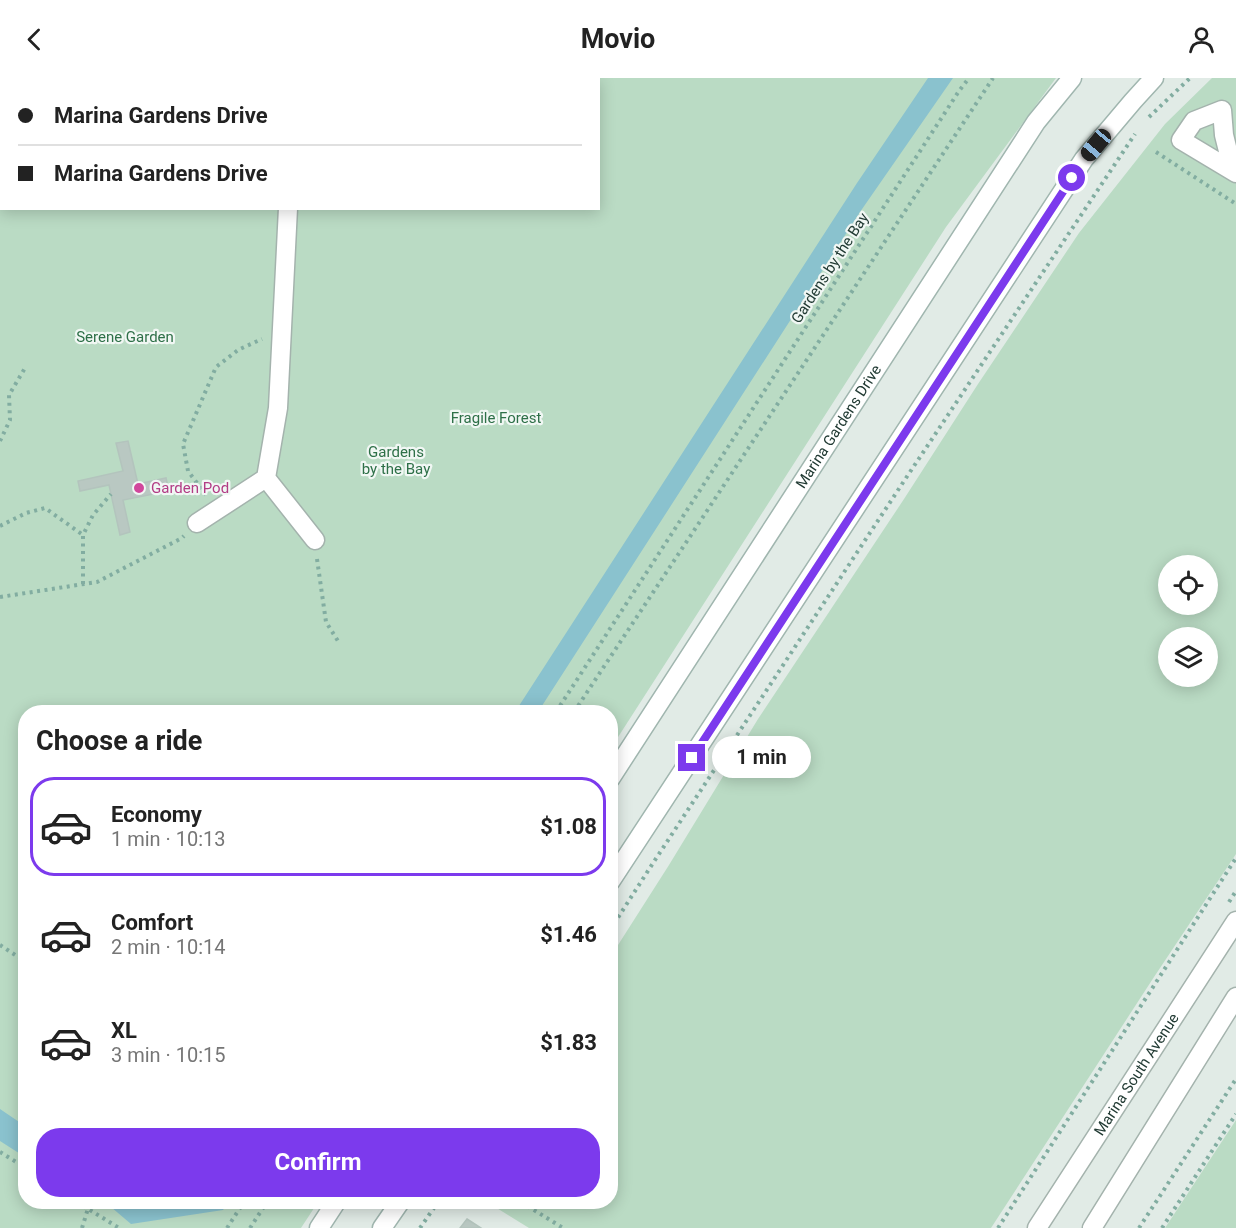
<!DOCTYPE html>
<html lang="en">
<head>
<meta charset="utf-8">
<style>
  :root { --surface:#fff; --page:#f6f6f6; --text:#222; --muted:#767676; --line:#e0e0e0; --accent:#7c3aed }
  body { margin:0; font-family:Roboto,sans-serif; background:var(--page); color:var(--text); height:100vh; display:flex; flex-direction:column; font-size:22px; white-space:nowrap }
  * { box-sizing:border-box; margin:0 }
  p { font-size:20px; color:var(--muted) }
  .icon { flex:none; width:33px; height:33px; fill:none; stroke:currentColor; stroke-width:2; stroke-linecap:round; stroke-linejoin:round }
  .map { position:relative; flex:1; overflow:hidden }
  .details { position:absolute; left:18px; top:627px; width:600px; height:504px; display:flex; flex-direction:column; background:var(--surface); border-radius:24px; box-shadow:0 3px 15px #0003 }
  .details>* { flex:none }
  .hud { position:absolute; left:0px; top:0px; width:600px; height:132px; box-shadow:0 3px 15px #0003; display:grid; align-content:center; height:132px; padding:0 18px; background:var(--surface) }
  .buttons { position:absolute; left:1158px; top:477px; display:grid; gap:12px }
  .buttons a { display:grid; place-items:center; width:60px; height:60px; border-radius:50%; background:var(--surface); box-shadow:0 3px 15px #0003; font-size:30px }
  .end { position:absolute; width:27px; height:27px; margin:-14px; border:8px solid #7c3aed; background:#fff; box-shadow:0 0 0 3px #fff }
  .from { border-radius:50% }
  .bubble { position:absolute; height:42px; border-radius:21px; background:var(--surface); box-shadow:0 3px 15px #0003; font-size:20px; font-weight:700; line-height:42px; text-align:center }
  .car { position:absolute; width:18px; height:36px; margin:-18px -9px; border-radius:8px; box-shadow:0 0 4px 2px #0007; background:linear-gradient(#222 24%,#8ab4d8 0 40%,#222 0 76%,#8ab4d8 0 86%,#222 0) }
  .hud b { display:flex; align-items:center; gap:21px; height:57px; font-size:22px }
  .hud b+b { border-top:2px solid var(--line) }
  .hud i { width:15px; height:15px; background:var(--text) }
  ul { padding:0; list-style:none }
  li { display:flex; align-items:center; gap:18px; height:99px; margin:0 12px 9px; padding:0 6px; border:3px solid transparent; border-radius:24px }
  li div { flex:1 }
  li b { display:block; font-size:22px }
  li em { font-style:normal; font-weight:700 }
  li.on { border-color:var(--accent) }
  li>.icon { width:54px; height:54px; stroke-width:1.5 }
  h2 { padding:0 18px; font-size:27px; line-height:72px }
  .primary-button { display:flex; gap:12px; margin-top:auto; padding:12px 18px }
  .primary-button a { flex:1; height:69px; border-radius:24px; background:var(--accent); color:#fff; font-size:24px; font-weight:700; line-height:69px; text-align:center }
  header { display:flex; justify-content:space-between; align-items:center; height:78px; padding:0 18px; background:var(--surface); font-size:27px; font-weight:700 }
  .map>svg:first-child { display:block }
</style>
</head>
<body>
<header><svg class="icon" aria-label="back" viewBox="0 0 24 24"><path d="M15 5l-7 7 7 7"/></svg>Movio<svg class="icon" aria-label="person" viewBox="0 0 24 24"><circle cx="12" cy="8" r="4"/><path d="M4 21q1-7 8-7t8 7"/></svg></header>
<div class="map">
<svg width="1236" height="1150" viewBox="0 0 1236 1150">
  <rect width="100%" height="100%" fill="#e1ebe6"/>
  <path fill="#badbc4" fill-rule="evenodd" d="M 0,0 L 1056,0 L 946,149 L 611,670 L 610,634 L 26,634 L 26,1124 L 318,1124 L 301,1150 L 0,1150 ZM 2,2 L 598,2 L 598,130 L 2,130 Z
    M 1212,0 L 1236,0 L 1236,776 L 1154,899 L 991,1150 L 529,1150 L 487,1124 L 610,1124 L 611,878 L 669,787 L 758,641 L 904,421 L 978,306 L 1079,155 L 1165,46 ZM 1168,488 L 1208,488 L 1208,526 L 1168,526 ZM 1168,560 L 1208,560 L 1208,598 L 1168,598 Z
    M 1236,1042 L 1236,1150 L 1165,1150 Z"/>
  <path fill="#8ac2ce" d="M 928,0 L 953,0 L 860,134 L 538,634 L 515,634 L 857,105 Z
    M 0,1031 L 25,1048 L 25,1079 L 0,1063 Z
    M 113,1124 L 229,1124 L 223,1132 L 131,1146 L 111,1129 Z"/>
  <path fill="#b9c8c2" stroke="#b3c4bd" stroke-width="1.5" d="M 128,363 L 138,406 L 166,400 L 169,413 L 123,422 L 130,454 L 120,457 L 109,407 L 80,413 L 78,403 L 123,393 L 116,365 Z
    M 467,1141 L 481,1150 L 460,1150 Z
    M 467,1141 L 481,1150 L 460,1150 Z"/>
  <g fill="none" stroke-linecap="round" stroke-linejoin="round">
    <g stroke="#a4b3ad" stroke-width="21">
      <path id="pedestrian" d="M 163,0 L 165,2
        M 458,2 L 458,0
        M 266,400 L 278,330 L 288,130
        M 197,445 L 266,400 L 315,462"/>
    </g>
    <g stroke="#a4b3ad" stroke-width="21">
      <path id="minor" d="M 1236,84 L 1230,81 L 1224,57 L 1222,32 L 1194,43 L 1181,62 L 1236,95"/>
    </g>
    <g stroke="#a4b3ad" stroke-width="21">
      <g id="tertiary">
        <path id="s1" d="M 1037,1150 L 1236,843"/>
        <path d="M 1092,1150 L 1236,919"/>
      </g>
    </g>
    <g stroke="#a0b6af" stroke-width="21">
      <g id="secondary">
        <path id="s2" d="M 610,701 L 1036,44 L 1072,0"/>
        <path d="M 610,804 L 1084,81 L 1133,23 L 1154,0"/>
        <path d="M 319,1150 L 336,1124"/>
        <path d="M 382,1150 L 400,1124"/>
      </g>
    </g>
    <path stroke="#82ada1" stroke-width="4" stroke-dasharray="3 4.5" stroke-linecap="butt" d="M 54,0 L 73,0
      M 1149,39 L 1190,0
      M 1156,74 L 1236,126
      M 0,363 L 10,342 L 9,317 L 25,290
      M 206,417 L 188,393 L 183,366 L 216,289 L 238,272 L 262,261
      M 0,448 L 26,435 L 45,430 L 83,457
      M 317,481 L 326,544 L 338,563
      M 83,506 L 83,457 L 93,437 L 111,416
      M 0,519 L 97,504 L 182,460 L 184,458
      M 556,634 L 959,13 L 969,0
      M 574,634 L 993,0
      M 1229,824 L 1236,813
      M 610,852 L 655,782 L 904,403 L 1135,56
      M 0,867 L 26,884
      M 0,1074 L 26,1090
      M 77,1124 L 119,1150
      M 521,1124 L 563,1150
      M 82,1150 L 90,1124
      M 227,1150 L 244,1124
      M 250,1150 L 267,1124
      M 420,1150 L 438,1124
      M 998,1150 L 1236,780
      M 1139,1150 L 1236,1001
      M 1162,1150 L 1236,1036"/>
    <use href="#pedestrian" stroke="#fff" stroke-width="18"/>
    <use href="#minor" stroke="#fff" stroke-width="18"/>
    <use href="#tertiary" stroke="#fff" stroke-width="18"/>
    <use href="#secondary" stroke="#fff" stroke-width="18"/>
  </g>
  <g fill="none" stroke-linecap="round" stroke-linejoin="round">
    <path stroke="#7c3aed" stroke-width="8" d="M 692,680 L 1072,100"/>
  </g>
  <circle fill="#d1479c" stroke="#f1f7f4" stroke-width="2" cx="139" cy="410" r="6"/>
  <g text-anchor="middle" stroke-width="4.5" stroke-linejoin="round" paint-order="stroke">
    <g font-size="15" fill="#223b34" stroke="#f1f7f4">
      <text transform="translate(830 190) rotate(-57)" y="5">Gardens by the Bay</text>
      <text dy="5" stroke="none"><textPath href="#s2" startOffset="420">Marina Gardens Drive</textPath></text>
      <text dy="5" stroke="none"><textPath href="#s1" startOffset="183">Marina South Avenue</textPath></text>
    </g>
    <g font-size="15" fill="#2e7048" stroke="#f1f7f4">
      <text x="125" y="264">Serene Garden</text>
      <text x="496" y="345">Fragile Forest</text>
      <text x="396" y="379">Gardens<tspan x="396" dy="17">by the Bay</tspan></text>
    </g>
    <g font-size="15" fill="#b23c85" stroke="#f1f7f4" text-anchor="start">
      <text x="151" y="415">Garden Pod</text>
    </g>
  </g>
</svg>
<div class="buttons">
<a><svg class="icon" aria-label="locate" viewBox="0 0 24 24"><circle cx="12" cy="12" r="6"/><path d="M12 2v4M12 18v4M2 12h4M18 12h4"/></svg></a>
<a><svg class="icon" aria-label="layers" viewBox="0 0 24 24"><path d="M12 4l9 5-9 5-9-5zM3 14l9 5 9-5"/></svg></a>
</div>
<i class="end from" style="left:1072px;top:100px"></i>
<i class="end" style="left:692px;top:680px"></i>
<div class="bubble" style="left:712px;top:658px;width:99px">1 min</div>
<i class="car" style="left:1096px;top:67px;rotate:220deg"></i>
<div class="hud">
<b><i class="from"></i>Marina Gardens Drive</b>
<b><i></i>Marina Gardens Drive</b>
</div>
<section class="details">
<h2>Choose a ride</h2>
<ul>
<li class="on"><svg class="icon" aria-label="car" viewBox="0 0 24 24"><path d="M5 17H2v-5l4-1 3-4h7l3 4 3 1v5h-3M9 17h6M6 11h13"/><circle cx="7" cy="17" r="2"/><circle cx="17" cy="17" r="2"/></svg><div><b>Economy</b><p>1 min · 10:13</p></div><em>$1.08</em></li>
<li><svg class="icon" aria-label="car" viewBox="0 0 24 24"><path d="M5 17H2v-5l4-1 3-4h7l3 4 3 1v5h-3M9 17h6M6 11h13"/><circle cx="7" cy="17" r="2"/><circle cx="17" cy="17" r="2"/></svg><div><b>Comfort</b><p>2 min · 10:14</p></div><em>$1.46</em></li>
<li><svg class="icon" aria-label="car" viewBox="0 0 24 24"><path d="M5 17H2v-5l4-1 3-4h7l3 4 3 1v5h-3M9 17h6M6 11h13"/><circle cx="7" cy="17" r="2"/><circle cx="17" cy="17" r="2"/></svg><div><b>XL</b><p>3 min · 10:15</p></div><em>$1.83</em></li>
</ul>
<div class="primary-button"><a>Confirm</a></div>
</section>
</div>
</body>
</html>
